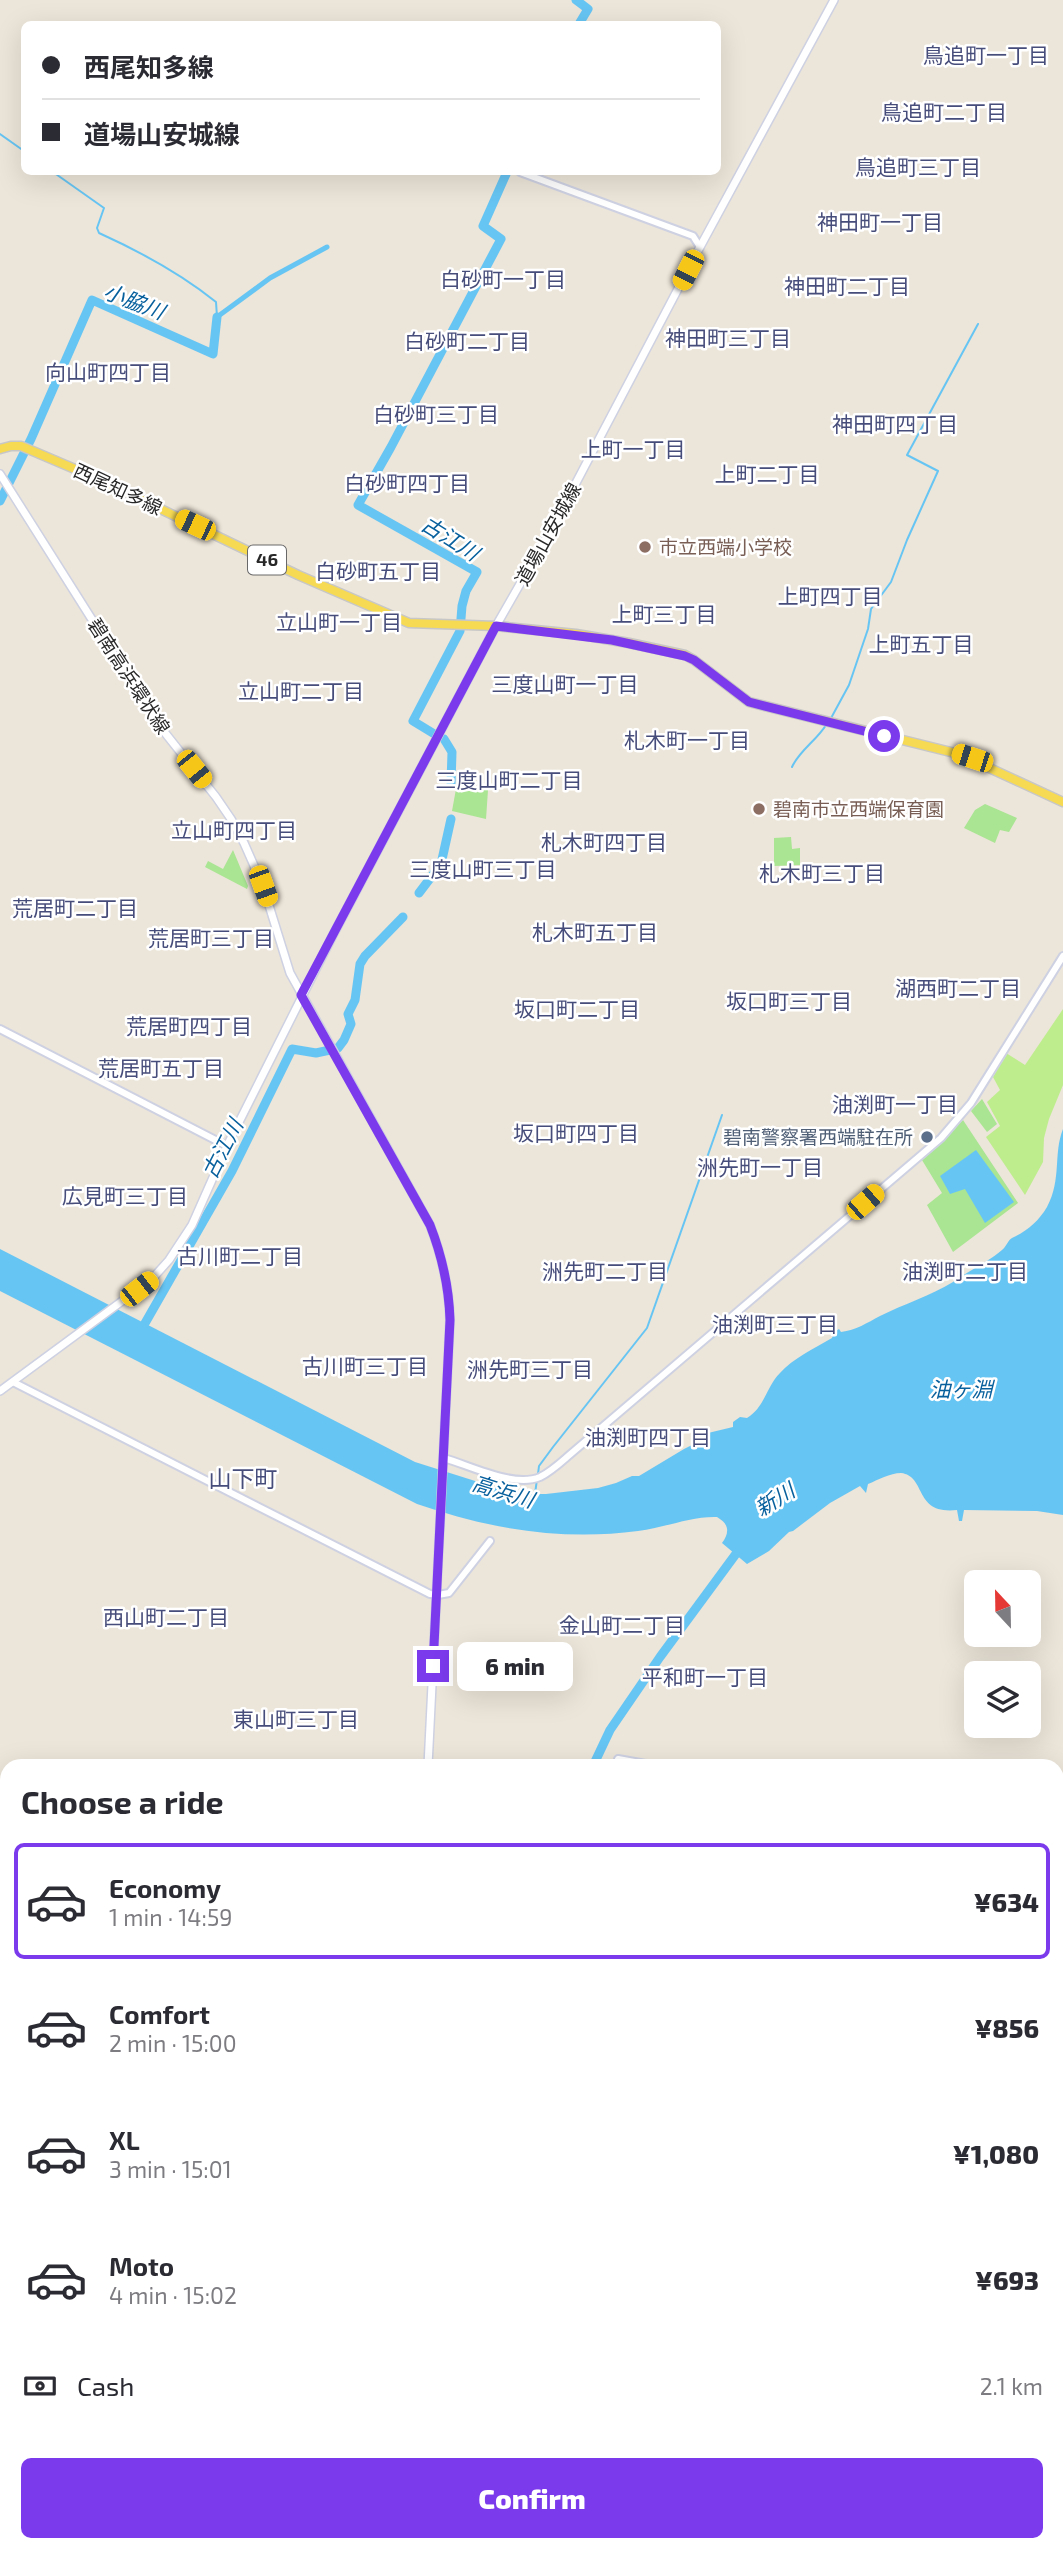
<!DOCTYPE html>
<html lang="en">
<head>
<meta charset="utf-8">
<style>
  :root { --surface:#fff; --page:#f2f2f3; --text:#2b2b33; --muted:#7c7c81; --line:#e1e1e2; --accent:#7c3aed }
  body { margin:0; font-family:"Exo 2","Noto Sans JP",sans-serif; background:var(--page); color:var(--text); height:100vh; display:flex; flex-direction:column; font-size:26px; white-space:nowrap }
  * { box-sizing:border-box; margin:0 }
  p { font-size:23px; color:var(--muted) }
  .icon { flex:none; width:38px; height:38px; fill:none; stroke:currentColor; stroke-width:2; stroke-linecap:round; stroke-linejoin:round }
  .map { position:relative; flex:1; overflow:hidden }
  .panel { position:absolute; left:0px; top:1759px; width:1064px; height:793px; display:flex; flex-direction:column; background:var(--surface); border-radius:21px 21px 0 0; box-shadow:0 7px 28px #0002 }
  .panel>* { flex:none }
  .guide { position:absolute; left:21px; top:21px; width:700px; height:154px; border-radius:10px; box-shadow:0 7px 28px #0002; display:grid; align-content:center; height:154px; padding:0 21px; background:var(--surface) }
  .needle { width:46px; rotate:338deg }
  .controls { position:absolute; left:964px; top:1570px; display:grid; gap:14px }
  .controls a { display:grid; place-items:center; width:77px; height:77px; border-radius:10px; background:var(--surface); box-shadow:0 7px 28px #0002; font-size:35px }
  .end { position:absolute; width:32px; height:32px; margin:-16px; border:9px solid #7c3aed; background:#fff; box-shadow:0 0 0 4px #fff }
  .from { border-radius:50% }
  .bubble { position:absolute; height:49px; border-radius:10px; background:var(--surface); box-shadow:0 7px 28px #0002; font-size:23px; font-weight:800; line-height:49px; text-align:center }
  .car { position:absolute; width:21px; height:42px; margin:-21px -10px; border-radius:9px; box-shadow:0 0 5px 2px #0007; background:linear-gradient(#f5c518 24%,#345 0 40%,#f5c518 0 76%,#345 0 86%,#f5c518 0) }
  .guide b { display:flex; align-items:center; gap:24px; height:66px; font-size:26px }
  .guide b+b { border-top:2px solid var(--line) }
  .guide i { width:18px; height:18px; background:var(--text) }
  ul { padding:0; list-style:none }
  li { display:flex; align-items:center; gap:21px; height:116px; margin:0 14px 10px; padding:0 7px; border:4px solid transparent; border-radius:10px }
  li div { flex:1 }
  li b { display:block; font-size:26px }
  li em { font-style:normal; font-weight:800 }
  li.on { border-color:var(--accent) }
  li>.icon { width:63px; height:63px; stroke-width:1.5 }
  h2 { padding:0 21px; font-size:32px; line-height:84px }
  .pay { display:flex; align-items:center; gap:18px; height:77px; padding:0 21px; font-size:26px }
  .pay p { margin-inline-start:auto }
  .button { display:flex; gap:14px; margin-top:auto; padding:14px 21px }
  .button a { flex:1; height:80px; border-radius:10px; background:var(--accent); color:#fff; font-size:28px; font-weight:800; line-height:80px; text-align:center }
  .map>svg:first-child { display:block }
</style>
</head>
<body>
<div class="map">
<svg width="1063" height="2551" viewBox="0 0 1063 2551">
  <rect width="100%" height="100%" fill="#ece5d9"/>
  <path fill="#a9e593" d="M 456,789 L 488,790 L 486,819 L 452,811 Z
    M 985,804 L 1017,818 L 1009,832 L 1000,830 L 995,843 L 964,828 L 975,810 Z
    M 791,837 L 792,849 L 800,848 L 800,865 L 774,866 L 774,838 Z
    M 233,850 L 248,886 L 247,889 L 205,867 L 208,861 L 223,869 Z
    M 982,1099 L 997,1124 L 987,1132 L 971,1111 Z
    M 963,1120 L 1018,1203 L 953,1252 L 927,1205 L 942,1193 L 922,1160 Z"/>
  <path fill="#beed8e" d="M 1063,1009 L 1063,1085 L 1049,1119 L 1044,1138 L 1043,1162 L 1025,1195 L 986,1137 L 1000,1126 L 987,1102 L 1000,1090 L 993,1077 L 1006,1053 L 1025,1065 Z"/>
  <path fill="#67c5f3" d="M 1063,1129 L 1063,1515 L 1037,1511 L 964,1510 L 962,1521 L 959,1521 L 957,1510 C 913,1515 927,1476 901,1473 C 890,1473 878,1480 868,1484 L 866,1493 L 860,1486 L 830,1503 L 793,1531 L 789,1532 L 769,1551 L 747,1564 L 722,1543 C 730,1532 729,1524 717,1517 C 691,1516 664,1528 638,1531 C 562,1541 489,1529 417,1504 L 0,1291 L 0,1249 L 415,1462 L 510,1492 L 530,1494 L 546,1494 L 598,1488 L 616,1483 L 632,1476 L 639,1476 L 684,1449 L 706,1438 L 708,1433 L 733,1427 L 733,1422 L 740,1417 L 747,1418 C 765,1407 766,1387 780,1373 C 792,1359 815,1348 832,1338 L 834,1332 L 839,1329 L 841,1332 C 856,1330 867,1323 880,1316 C 904,1304 930,1296 953,1282 C 968,1271 988,1262 1002,1250 C 1006,1247 1008,1240 1012,1238 C 1027,1231 1038,1222 1047,1207 C 1062,1179 1053,1154 1063,1129 Z
    M 976,1150 L 1014,1202 L 985,1223 L 965,1189 L 950,1194 L 940,1176 Z"/>
  <g fill="none" stroke-linecap="round" stroke-linejoin="round">
    <path stroke="#67c5f3" stroke-width="2" d="M 0,134 L 24,151
      M 53,172 L 104,208 L 97,228 L 99,233 C 141,252 180,273 216,302 L 217,317
      M 830,720 L 849,685 L 868,629 L 871,609 L 891,582 L 907,540 L 938,471 L 907,455 L 978,324
      M 792,767 C 799,751 817,740 826,725
      M 538,1474 L 539,1466 L 553,1447 L 647,1328 L 722,1115
      M 535,1494 L 537,1479"/>
    <path stroke="#67c5f3" stroke-width="5" d="M 217,317 L 270,278 L 327,247"/>
    <path stroke="#67c5f3" stroke-width="9" d="M 576,0 L 588,9 L 579,24
      M 0,501 L 31,439 L 92,300 L 213,354 L 217,317
      M 436,735 L 413,721 L 460,631 L 462,606 L 466,591 L 477,572 L 358,505 L 391,447 L 501,239 L 483,226 L 507,172
      M 444,739 L 452,752 L 451,783
      M 419,893 L 441,864 L 451,819
      M 338,1048 L 344,1040 L 351,1024 L 348,1014 L 355,1000 L 360,964 L 365,956 L 403,917
      M 140,1332 L 232,1171 L 292,1049 L 316,1053 L 330,1050
      M 593,1766 L 610,1730 L 660,1657 L 741,1547
      M 323,2551 L 327,2544"/>
    <g stroke="#ced1e2" stroke-width="10">
      <path id="tertiary" d="M 520,172 L 693,236 L 700,247
        M 0,1029 L 227,1146
        M 13,1382 L 430,1594 L 438,1595 L 449,1593 L 490,1541
        M 444,1458 C 471,1466 514,1488 540,1477 C 550,1472 559,1464 567,1457 L 941,1138 L 971,1103 L 1063,956
        M 618,1759 L 657,1766
        M 940,1766 L 968,1766
        M 1057,1795 L 1063,1799
        M 0,2016 L 7,2015
        M 0,2058 L 7,2087
        M 0,2336 L 7,2337
        M 41,2544 L 43,2551
        M 922,2544 L 923,2551
        M 1007,2551 L 1008,2544"/>
    </g>
    <g stroke="#ced1e2" stroke-width="10">
      <path id="secondary" d="M 0,474 L 158,724 L 216,797 L 231,819 L 244,843 L 263,886 L 290,973 L 430,1225 C 442,1256 449,1287 450,1320 L 428,1766
        M 0,1391 L 152,1279 L 169,1260 L 192,1225 L 227,1146 L 333,935 L 496,626 L 556,521 L 700,247 L 834,0
        M 0,2181 L 7,2181
        M 1057,2279 L 1063,2281
        M 544,2544 L 546,2551
        M 149,2551 L 150,2544"/>
    </g>
    <g stroke="#c7c7c7" stroke-width="11">
      <path id="primary" d="M 0,449 L 11,446 L 21,446 L 96,478 L 298,575 L 409,623 L 496,626 L 576,634 L 629,643 L 685,655 L 694,660 L 749,702 L 959,754 L 1063,802
        M 1057,1976 L 1063,1933
        M 847,2551 L 855,2544"/>
    </g>
    <use href="#tertiary" stroke="#fff" stroke-width="6"/>
    <use href="#secondary" stroke="#fff" stroke-width="7"/>
    <use href="#primary" stroke="#f6da54" stroke-width="8"/>
  </g>
  <g fill="none" stroke-linecap="round" stroke-linejoin="round">
    <path stroke="#7c3aed" stroke-width="9" d="M 433,1666 L 450,1320 C 449,1287 442,1256 430,1225 L 301,995 L 496,626 L 612,640 L 685,656 L 694,660 L 749,702 L 884,736"/>
  </g>
  <g fill="#8d6e63" stroke="#fff" stroke-width="2.5">
    <circle cx="645" cy="547" r="7"/>
    <circle cx="759" cy="809" r="7"/>
  </g>
  <circle fill="#5c6f8a" stroke="#fff" stroke-width="2.5" cx="927" cy="1137" r="7"/>
  <g text-anchor="middle" stroke-width="5" stroke-linejoin="round" paint-order="stroke">
    <rect fill="#fff" stroke="#686868" stroke-width="2" x="248" y="545.5" width="38" height="29" rx="5"/>
    <g font-size="18" font-weight="bold" fill="#282828">
      <text x="267" y="566">46</text>
    </g>
    <g font-size="19" fill="#282828" stroke="#fff">
      <text transform="translate(118 489) rotate(25)" y="7">西尾知多線</text>
      <text transform="translate(548 534) rotate(-61)" y="7">道場山安城線</text>
      <text transform="translate(129 676) rotate(57)" y="7">碧南高浜環状線</text>
    </g>
    <g font-size="19" fill="#785e54" stroke="#fff" text-anchor="start">
      <text x="659" y="554">市立西端小学校</text>
      <text x="773" y="816">碧南市立西端保育園</text>
    </g>
    <g font-size="19" fill="#4e5e75" stroke="#fff" text-anchor="end">
      <text x="913" y="1144">碧南警察署西端駐在所</text>
    </g>
    <g font-size="21" fill="#474d7a" stroke="#fff">
      <text x="986" y="63">鳥追町一丁目</text>
      <text x="944" y="120">鳥追町二丁目</text>
      <text x="918" y="175">鳥追町三丁目</text>
      <text x="880" y="230">神田町一丁目</text>
      <text x="503" y="287">白砂町一丁目</text>
      <text x="847" y="294">神田町二丁目</text>
      <text x="728" y="346">神田町三丁目</text>
      <text x="467" y="349">白砂町二丁目</text>
      <text x="108" y="380">向山町四丁目</text>
      <text x="436" y="422">白砂町三丁目</text>
      <text x="895" y="432">神田町四丁目</text>
      <text x="633" y="457">上町一丁目</text>
      <text x="767" y="482">上町二丁目</text>
      <text x="407" y="491">白砂町四丁目</text>
      <text x="378" y="579">白砂町五丁目</text>
      <text x="830" y="604">上町四丁目</text>
      <text x="664" y="622">上町三丁目</text>
      <text x="339" y="630">立山町一丁目</text>
      <text x="921" y="652">上町五丁目</text>
      <text x="565" y="692">三度山町一丁目</text>
      <text x="301" y="699">立山町二丁目</text>
      <text x="687" y="748">札木町一丁目</text>
      <text x="509" y="788">三度山町二丁目</text>
      <text x="234" y="838">立山町四丁目</text>
      <text x="604" y="850">札木町四丁目</text>
      <text x="483" y="877">三度山町三丁目</text>
      <text x="822" y="881">札木町三丁目</text>
      <text x="75" y="916">荒居町二丁目</text>
      <text x="595" y="940">札木町五丁目</text>
      <text x="211" y="946">荒居町三丁目</text>
      <text x="958" y="996">湖西町二丁目</text>
      <text x="789" y="1009">坂口町三丁目</text>
      <text x="577" y="1017">坂口町二丁目</text>
      <text x="189" y="1034">荒居町四丁目</text>
      <text x="161" y="1076">荒居町五丁目</text>
      <text x="895" y="1112">油渕町一丁目</text>
      <text x="576" y="1141">坂口町四丁目</text>
      <text x="760" y="1175">洲先町一丁目</text>
      <text x="125" y="1204">広見町三丁目</text>
      <text x="240" y="1264">古川町二丁目</text>
      <text x="605" y="1279">洲先町二丁目</text>
      <text x="965" y="1279">油渕町二丁目</text>
      <text x="775" y="1332">油渕町三丁目</text>
      <text x="365" y="1374">古川町三丁目</text>
      <text x="530" y="1377">洲先町三丁目</text>
      <text x="648" y="1445">油渕町四丁目</text>
      <text x="166" y="1625">西山町二丁目</text>
      <text x="622" y="1633">金山町二丁目</text>
      <text x="705" y="1685">平和町一丁目</text>
      <text x="296" y="1727">東山町三丁目</text>
    </g>
    <g font-size="21" font-style="italic" fill="#08609d" stroke="#fff">
      <text transform="translate(134 302) rotate(21)" y="7">小脇川</text>
      <text transform="translate(450 539) rotate(32)" y="7">古江川</text>
      <text transform="translate(223 1149) rotate(-63)" y="7">古江川</text>
      <text x="961" y="1397">油ヶ淵</text>
      <text transform="translate(503 1492) rotate(17)" y="7">高浜川</text>
      <text transform="translate(775 1500) rotate(-32)" y="7">新川</text>
    </g>
    <g font-size="23" fill="#474d7a" stroke="#fff">
      <text x="243" y="1487">山下町</text>
    </g>
  </g>
</svg>
<div class="controls">
<a><svg class="needle" viewBox="-14 -14 28 28"><path d="M0-13l5 13h-10z" fill="#e53935"/><path d="M0 13l5-13h-10z" fill="#7c7c81"/></svg></a>
<a><svg class="icon" aria-label="layers" viewBox="0 0 24 24"><path d="M12 4l9 5-9 5-9-5zM3 14l9 5 9-5"/></svg></a>
</div>
<i class="end from" style="left:884px;top:736px"></i>
<i class="end" style="left:433px;top:1666px"></i>
<div class="bubble" style="left:457px;top:1642px;width:116px">6 min</div>
<i class="car" style="left:688px;top:270px;rotate:207deg"></i>
<i class="car" style="left:195px;top:525px;rotate:295deg"></i>
<i class="car" style="left:972px;top:758px;rotate:288deg"></i>
<i class="car" style="left:194px;top:769px;rotate:141deg"></i>
<i class="car" style="left:263px;top:886px;rotate:160deg"></i>
<i class="car" style="left:865px;top:1202px;rotate:49deg"></i>
<i class="car" style="left:139px;top:1289px;rotate:52deg"></i>
<div class="guide">
<b><i class="from"></i>西尾知多線</b>
<b><i></i>道場山安城線</b>
</div>
<section class="panel">
<h2>Choose a ride</h2>
<ul>
<li class="on"><svg class="icon" aria-label="car" viewBox="0 0 24 24"><path d="M5 17H2v-5l4-1 3-4h7l3 4 3 1v5h-3M9 17h6M6 11h13"/><circle cx="7" cy="17" r="2"/><circle cx="17" cy="17" r="2"/></svg><div><b>Economy</b><p>1 min · 14:59</p></div><em>¥634</em></li>
<li><svg class="icon" aria-label="car" viewBox="0 0 24 24"><path d="M5 17H2v-5l4-1 3-4h7l3 4 3 1v5h-3M9 17h6M6 11h13"/><circle cx="7" cy="17" r="2"/><circle cx="17" cy="17" r="2"/></svg><div><b>Comfort</b><p>2 min · 15:00</p></div><em>¥856</em></li>
<li><svg class="icon" aria-label="car" viewBox="0 0 24 24"><path d="M5 17H2v-5l4-1 3-4h7l3 4 3 1v5h-3M9 17h6M6 11h13"/><circle cx="7" cy="17" r="2"/><circle cx="17" cy="17" r="2"/></svg><div><b>XL</b><p>3 min · 15:01</p></div><em>¥1,080</em></li>
<li><svg class="icon" aria-label="car" viewBox="0 0 24 24"><path d="M5 17H2v-5l4-1 3-4h7l3 4 3 1v5h-3M9 17h6M6 11h13"/><circle cx="7" cy="17" r="2"/><circle cx="17" cy="17" r="2"/></svg><div><b>Moto</b><p>4 min · 15:02</p></div><em>¥693</em></li>
</ul>
<div class="pay"><svg class="icon" aria-label="cash" viewBox="0 0 24 24"><path d="M3 7h18v10H3z"/><circle cx="12" cy="12" r="2"/></svg>Cash<p>2.1 km</p></div>
<div class="button"><a>Confirm</a></div>
</section>
</div>
</body>
</html>
